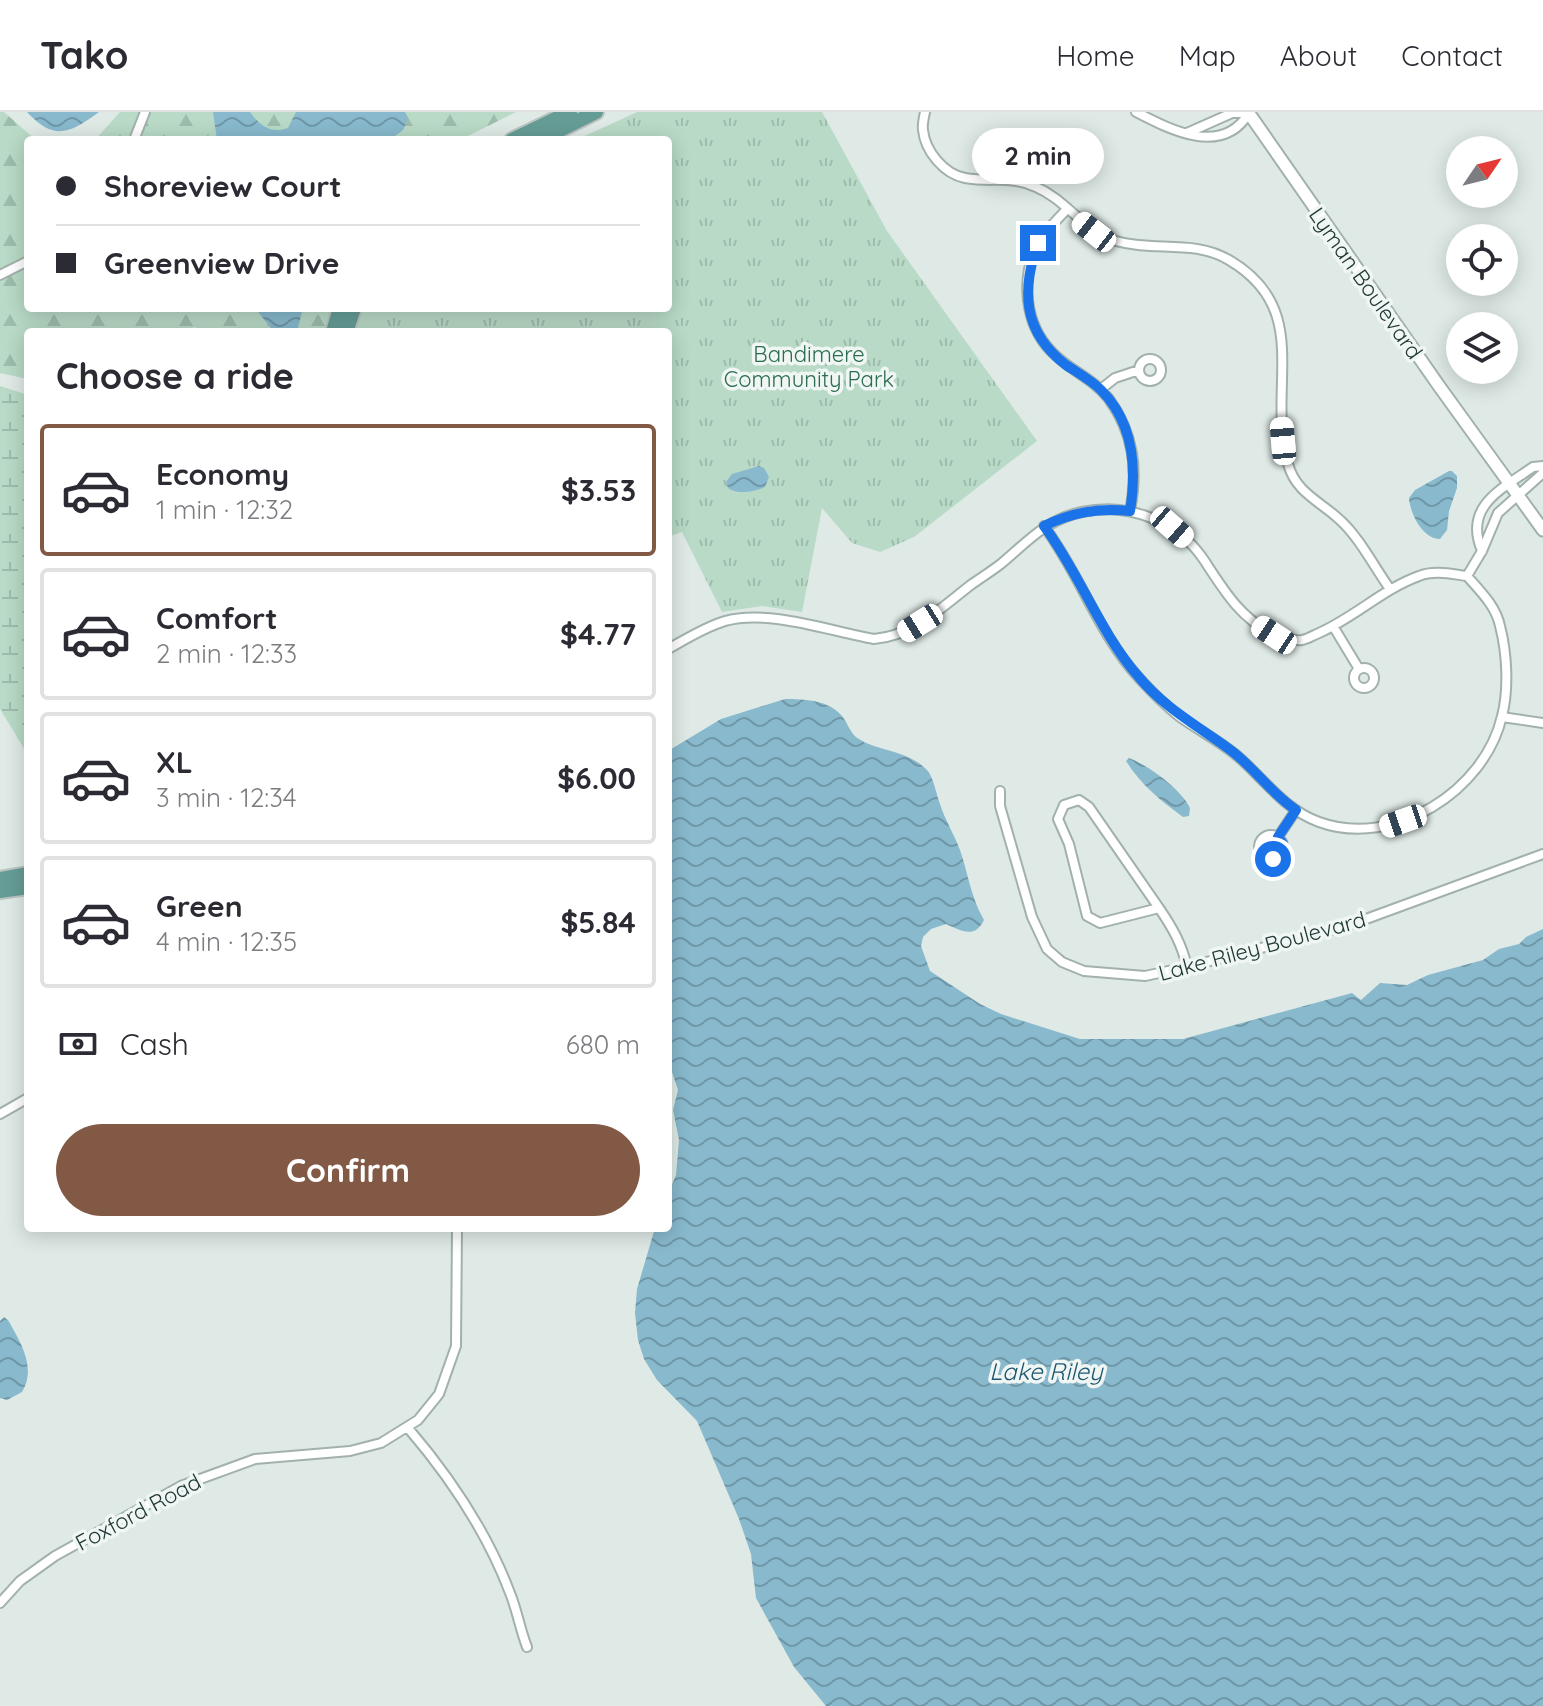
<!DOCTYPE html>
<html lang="en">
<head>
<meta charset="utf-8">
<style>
  :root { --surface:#fff; --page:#f2f2f3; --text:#2b2b33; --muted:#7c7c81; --line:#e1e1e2; --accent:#825945 }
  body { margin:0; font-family:Quicksand,sans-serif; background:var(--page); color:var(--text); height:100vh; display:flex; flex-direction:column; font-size:30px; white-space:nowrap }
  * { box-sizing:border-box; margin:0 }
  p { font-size:26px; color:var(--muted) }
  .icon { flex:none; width:44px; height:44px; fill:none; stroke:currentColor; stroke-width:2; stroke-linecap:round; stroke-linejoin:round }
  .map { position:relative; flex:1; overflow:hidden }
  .panel { position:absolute; left:24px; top:216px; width:648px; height:904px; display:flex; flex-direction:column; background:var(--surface); border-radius:8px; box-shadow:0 4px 20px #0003 }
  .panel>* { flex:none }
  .banner { position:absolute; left:24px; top:24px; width:648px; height:176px; border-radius:8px; box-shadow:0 4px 20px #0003; display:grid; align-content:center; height:176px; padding:0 32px; background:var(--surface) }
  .needle { width:52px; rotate:55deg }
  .controls { position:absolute; left:1446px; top:24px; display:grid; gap:16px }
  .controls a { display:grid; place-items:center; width:72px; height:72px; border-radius:50%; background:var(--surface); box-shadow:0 4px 20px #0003; font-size:40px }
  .end { position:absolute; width:36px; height:36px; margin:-18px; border:10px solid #1a73e8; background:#fff; box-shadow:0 0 0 4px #fff }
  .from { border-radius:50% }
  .bubble { position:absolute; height:56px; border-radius:28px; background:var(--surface); box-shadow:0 4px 20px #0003; font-size:26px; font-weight:700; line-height:56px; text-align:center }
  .car { position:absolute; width:24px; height:48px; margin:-24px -12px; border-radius:10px; box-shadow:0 0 6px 2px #0007; background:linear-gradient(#fff 24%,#345 0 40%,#fff 0 76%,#345 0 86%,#fff 0) }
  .banner b { display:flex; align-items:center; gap:28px; height:76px; font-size:30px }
  .banner b+b { border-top:2px solid var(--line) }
  .banner i { width:20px; height:20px; background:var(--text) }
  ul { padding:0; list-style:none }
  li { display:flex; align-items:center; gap:24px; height:132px; margin:0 16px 12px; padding:0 16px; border:4px solid var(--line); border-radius:8px }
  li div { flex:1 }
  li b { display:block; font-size:30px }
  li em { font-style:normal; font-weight:700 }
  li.active { border-color:var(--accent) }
  li>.icon { width:72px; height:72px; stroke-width:1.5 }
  h2 { padding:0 32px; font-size:36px; line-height:96px }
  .pay { display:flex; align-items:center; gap:20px; height:88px; padding:0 32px; font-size:30px }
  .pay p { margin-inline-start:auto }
  .primary-button { display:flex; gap:16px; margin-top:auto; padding:16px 32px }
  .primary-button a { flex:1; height:92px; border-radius:48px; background:var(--accent); color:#fff; font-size:32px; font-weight:700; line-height:92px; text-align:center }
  header { display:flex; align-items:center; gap:48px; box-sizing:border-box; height:112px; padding:0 40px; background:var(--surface); border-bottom:2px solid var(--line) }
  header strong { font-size:38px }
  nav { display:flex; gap:44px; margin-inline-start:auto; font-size:28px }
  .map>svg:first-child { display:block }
</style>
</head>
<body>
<header>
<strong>Tako</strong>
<nav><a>Home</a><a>Map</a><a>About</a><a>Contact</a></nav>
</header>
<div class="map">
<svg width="1543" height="1594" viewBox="0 0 1543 1594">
  <defs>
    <pattern id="forest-firs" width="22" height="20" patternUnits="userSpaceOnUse" patternTransform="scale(2)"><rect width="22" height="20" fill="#b8dac6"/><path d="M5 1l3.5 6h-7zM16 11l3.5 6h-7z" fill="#9ebcab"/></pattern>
    <pattern id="wetland-marsh" width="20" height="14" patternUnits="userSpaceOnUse" patternTransform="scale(2)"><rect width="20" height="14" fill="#b8dac6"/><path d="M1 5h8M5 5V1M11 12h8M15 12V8" fill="none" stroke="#9ebcab"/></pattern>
    <pattern id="park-tufts" width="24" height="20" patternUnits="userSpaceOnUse" patternTransform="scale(2)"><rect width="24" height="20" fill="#b8dac6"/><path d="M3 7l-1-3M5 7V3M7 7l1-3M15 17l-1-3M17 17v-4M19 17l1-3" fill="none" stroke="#9ebcab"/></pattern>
    <pattern id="water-waves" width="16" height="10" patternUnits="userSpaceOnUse" patternTransform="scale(2)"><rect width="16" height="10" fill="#88b9cd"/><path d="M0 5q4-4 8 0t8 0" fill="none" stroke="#6f97a7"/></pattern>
  </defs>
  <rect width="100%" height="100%" fill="#dfeae6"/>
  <path fill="url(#forest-firs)" d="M 0,0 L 4,0 L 36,28 L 28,28 L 28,196 L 333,196 L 325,220 L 211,220 L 194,215 L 187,220 L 28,220 L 28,267 L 0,261 Z
    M 120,0 L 516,0 L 460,28 L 95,28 Z"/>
  <path fill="url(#wetland-marsh)" d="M 0,274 L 28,283 L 28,643 L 0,597 Z"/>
  <path fill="url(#park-tufts)" d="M 637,0 L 822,0 L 887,119 L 1037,329 L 914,425 L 880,440 L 852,431 L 822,396 L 802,500 L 762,494 L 722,500 L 682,420 L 668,425 L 668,220 L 355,220 L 363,196 L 668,196 L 668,28 L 576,28 Z"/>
  <path fill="url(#water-waves)" d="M 27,0 L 99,0 C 69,22 54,29 27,0 Z
    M 213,0 L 250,0 C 260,14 271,22 288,16 L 296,0 L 405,0 L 408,7 L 403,18 L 390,28 L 217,28 Z
    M 255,196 L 303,196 L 297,220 L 274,220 Z
    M 759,354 L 764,356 L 769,365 L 765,375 C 754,380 738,383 728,376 L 726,370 L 732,362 Z
    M 1449,359 L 1452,359 L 1457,364 L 1457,376 L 1449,399 L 1447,418 L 1440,427 C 1423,427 1410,402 1409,386 L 1415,378 Z
    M 785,587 C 804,587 829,588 842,604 C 847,610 850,620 856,625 C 876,640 907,637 927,658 C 934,666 936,682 940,692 C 945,708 954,722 960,738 C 968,761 971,786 984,808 C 975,827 961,819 946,812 L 931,817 L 923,825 L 921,834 L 930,859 L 980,892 L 1001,902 L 1080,927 L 1183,927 L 1352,881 L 1361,888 L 1380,871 L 1407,873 L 1428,863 L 1483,848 L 1499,837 L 1519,832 L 1526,825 L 1543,817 L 1543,1594 L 826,1594 L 794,1555 L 756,1486 L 751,1442 L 739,1407 L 697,1309 L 657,1268 L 644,1247 L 638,1228 L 635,1201 L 637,1177 L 655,1116 L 668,1116 L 668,1082 L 676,1063 L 679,1028 L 673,998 L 678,978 L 668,948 L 668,639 L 721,607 Z
    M 1129,646 C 1148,653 1182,678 1190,696 L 1189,704 L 1183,705 C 1160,688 1142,674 1126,649 Z
    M 4,1205 L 8,1208 C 20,1229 37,1256 22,1280 L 7,1288 L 0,1286 L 0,1209 Z"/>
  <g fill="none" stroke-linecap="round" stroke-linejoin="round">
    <g stroke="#a2b1ad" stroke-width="12">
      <path id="minor" d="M 925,0 C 924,5 922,13 923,18 C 925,39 944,62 965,66 C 991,71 1010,63 1036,75 C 1067,88 1083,119 1116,129 C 1154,140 1194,127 1229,148 C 1314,198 1266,274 1288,352 C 1296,381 1320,389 1340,408 C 1359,425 1375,456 1390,477
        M 1136,0 C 1171,18 1222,45 1249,1
        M 1187,21 L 1232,1 L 1249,1
        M 134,28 L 145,0
        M 1067,97 C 1057,108 1046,118 1039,130 C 1020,164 1024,212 1052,240 C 1069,258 1094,267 1109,287 C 1134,322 1138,358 1130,399
        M 0,163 L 28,149
        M1139 258a11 11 0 1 1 22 0a11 11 0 1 1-22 0Z
        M 1101,277 L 1115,266 L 1139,258
        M 1482,439 C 1463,394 1502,377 1533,355 L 1543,354
        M 1467,464 L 1482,439 L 1498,401 L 1543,361
        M 1333,514 L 1359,557
        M 668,537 C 686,527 705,515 725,509 C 769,497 829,519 874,527 C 913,524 942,495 972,472 C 982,465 992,459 1002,451 C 1028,429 1047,407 1082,400 C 1128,390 1178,409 1204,448 C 1223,477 1240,506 1273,522 C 1279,525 1295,529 1302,528 C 1308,527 1314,523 1319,521 C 1355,505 1383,477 1419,464 C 1434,458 1451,462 1467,464 C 1480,479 1496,494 1500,514 C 1507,541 1509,577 1502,604 C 1485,679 1393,737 1319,710 C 1283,697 1263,665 1235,642 C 1218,628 1198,618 1180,605 C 1166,594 1152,580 1140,567 C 1099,523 1080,462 1044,414
        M1354 566a10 10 0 1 1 20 0a10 10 0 1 1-20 0Z
        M 1502,605 L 1543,611
        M 1000,679 L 1000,694 L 1032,805 L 1047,837 L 1062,850 L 1084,859 L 1145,864 L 1187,855 L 1347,814 L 1543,742
        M1259 735a12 12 0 1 1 24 0a12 12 0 1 1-24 0Z
        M 1278,725 L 1296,698
        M 1159,796 L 1100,811 L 1087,804 L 1069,732 L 1058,707 L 1064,693 L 1079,688 L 1089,695 L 1159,796 C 1172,815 1182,832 1187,855
        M 0,1002 L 28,986
        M 408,1316 C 450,1365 487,1420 510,1481 C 517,1498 520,1517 527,1535
        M 0,1491 L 20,1469 L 55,1444 L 181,1374 L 255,1347 L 350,1339 L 381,1331 L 418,1308 L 439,1282 L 456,1234 L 457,1116"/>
    </g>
    <g stroke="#a2b1ad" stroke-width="15">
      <path id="tertiary" d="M 1248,0 L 1439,274 L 1543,418"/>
    </g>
    <g stroke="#bcc4c2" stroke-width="18">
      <path id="primary" d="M 512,28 L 570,0
        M 540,28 L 596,0
        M 333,220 L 340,196
        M 346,220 L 354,196
        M 0,767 L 28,762
        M 0,779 L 28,775"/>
    </g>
    <use href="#minor" stroke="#fff" stroke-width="8"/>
    <use href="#tertiary" stroke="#fff" stroke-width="11"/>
    <use href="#primary" stroke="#659d96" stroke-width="14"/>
  </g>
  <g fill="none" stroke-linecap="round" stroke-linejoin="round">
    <path stroke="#1a73e8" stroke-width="10" d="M 1038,131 C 1021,179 1023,220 1066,253 C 1078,261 1091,268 1101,278 C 1134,311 1137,356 1130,399 C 1098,396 1073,400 1044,414 C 1080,462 1099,519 1138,564 C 1165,597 1200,615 1233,640 C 1256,658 1272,682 1296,698 L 1278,725 L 1283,732 L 1283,740 L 1273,747"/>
  </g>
  <g text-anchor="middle" stroke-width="7" stroke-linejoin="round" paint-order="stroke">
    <g font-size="22" fill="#213935" stroke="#eff6f4">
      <text transform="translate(1366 171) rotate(55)" y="8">Lyman Boulevard</text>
      <text transform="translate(1262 834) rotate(-15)" y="8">Lake Riley Boulevard</text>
      <text transform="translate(138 1400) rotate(-28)" y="8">Foxford Road</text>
    </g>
    <g font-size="22" fill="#2d6d4f" stroke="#eff6f4">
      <text x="809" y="250">Bandimere<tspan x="809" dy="25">Community Park</tspan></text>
    </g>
    <g font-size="24" font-style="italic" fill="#1e5871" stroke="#eff6f4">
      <text x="1046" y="1268">Lake Riley</text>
    </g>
  </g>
</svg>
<div class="controls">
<a><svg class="needle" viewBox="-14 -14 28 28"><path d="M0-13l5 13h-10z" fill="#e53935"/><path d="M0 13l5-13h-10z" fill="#7c7c81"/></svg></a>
<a><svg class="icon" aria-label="locate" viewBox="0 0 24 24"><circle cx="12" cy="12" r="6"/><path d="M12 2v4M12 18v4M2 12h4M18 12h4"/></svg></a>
<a><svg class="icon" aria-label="layers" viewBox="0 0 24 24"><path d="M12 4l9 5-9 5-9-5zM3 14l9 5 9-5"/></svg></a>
</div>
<i class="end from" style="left:1273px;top:747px"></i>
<i class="end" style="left:1038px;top:131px"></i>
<div class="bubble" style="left:972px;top:16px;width:132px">2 min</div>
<i class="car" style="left:1094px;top:120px;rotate:308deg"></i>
<i class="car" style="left:1283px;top:329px;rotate:355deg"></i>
<i class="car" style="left:1172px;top:415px;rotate:131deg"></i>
<i class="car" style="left:920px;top:511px;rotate:238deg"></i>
<i class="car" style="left:1274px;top:523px;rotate:303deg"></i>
<i class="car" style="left:1403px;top:709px;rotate:251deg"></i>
<div class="banner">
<b><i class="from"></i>Shoreview Court</b>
<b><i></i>Greenview Drive</b>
</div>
<section class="panel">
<h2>Choose a ride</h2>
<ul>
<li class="active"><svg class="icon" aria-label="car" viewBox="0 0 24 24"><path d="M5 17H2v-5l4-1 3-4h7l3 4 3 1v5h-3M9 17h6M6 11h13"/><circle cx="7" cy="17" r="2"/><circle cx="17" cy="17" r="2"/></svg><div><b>Economy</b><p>1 min · 12:32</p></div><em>$3.53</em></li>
<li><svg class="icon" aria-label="car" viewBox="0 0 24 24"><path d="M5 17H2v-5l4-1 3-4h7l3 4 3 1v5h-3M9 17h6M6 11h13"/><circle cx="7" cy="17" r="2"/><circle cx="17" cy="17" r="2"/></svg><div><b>Comfort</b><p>2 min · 12:33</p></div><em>$4.77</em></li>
<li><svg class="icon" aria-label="car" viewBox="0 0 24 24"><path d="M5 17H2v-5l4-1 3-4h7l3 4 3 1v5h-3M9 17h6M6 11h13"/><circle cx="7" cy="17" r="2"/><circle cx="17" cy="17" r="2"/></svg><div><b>XL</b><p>3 min · 12:34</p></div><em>$6.00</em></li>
<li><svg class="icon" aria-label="car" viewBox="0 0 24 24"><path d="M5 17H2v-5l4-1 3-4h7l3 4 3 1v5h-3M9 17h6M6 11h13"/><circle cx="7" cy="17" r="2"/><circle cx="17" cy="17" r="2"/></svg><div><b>Green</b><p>4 min · 12:35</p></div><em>$5.84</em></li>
</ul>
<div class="pay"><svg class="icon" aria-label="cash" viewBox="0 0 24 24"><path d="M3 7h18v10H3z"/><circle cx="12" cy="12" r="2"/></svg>Cash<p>680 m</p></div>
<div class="primary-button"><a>Confirm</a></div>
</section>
</div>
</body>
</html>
